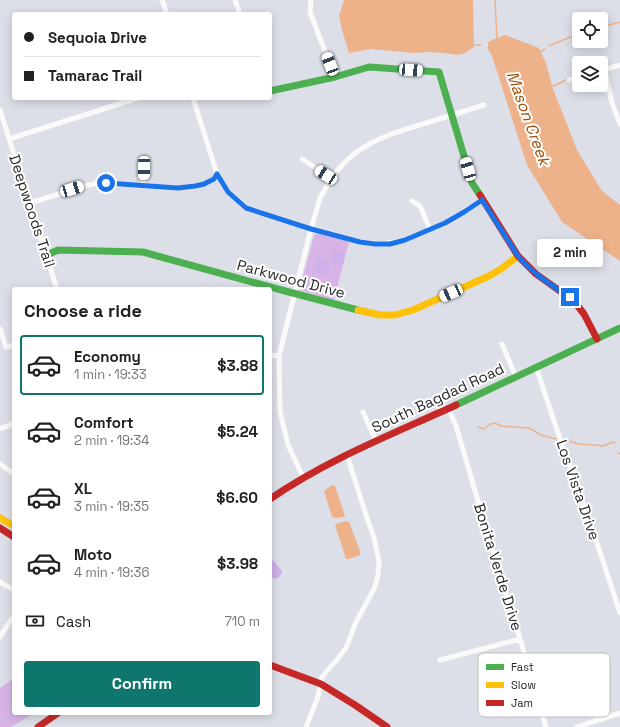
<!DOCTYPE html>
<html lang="en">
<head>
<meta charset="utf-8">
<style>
  :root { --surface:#fff; --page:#f2f2f2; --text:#202124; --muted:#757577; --line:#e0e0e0; --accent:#0f766e }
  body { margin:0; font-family:"Space Grotesk",sans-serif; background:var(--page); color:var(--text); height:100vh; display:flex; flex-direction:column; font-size:15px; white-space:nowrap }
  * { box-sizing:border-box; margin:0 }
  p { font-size:13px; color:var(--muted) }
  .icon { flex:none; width:22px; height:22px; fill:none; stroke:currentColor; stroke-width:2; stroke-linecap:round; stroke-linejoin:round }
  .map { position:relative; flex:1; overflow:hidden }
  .details { position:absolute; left:12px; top:287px; width:260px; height:428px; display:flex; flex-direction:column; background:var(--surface); border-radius:4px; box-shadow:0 2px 10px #0003 }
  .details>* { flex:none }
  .top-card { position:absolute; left:12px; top:12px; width:260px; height:88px; border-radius:4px; box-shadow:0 2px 10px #0003; display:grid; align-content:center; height:88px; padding:0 12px; background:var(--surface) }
  .fabs { position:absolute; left:572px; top:12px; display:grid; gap:8px }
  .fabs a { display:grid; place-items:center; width:36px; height:36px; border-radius:4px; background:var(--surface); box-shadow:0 2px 10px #0003; font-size:20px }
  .end { position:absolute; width:18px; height:18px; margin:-9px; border:5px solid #1a73e8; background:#fff; box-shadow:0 0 0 2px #fff }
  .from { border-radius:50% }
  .bubble { position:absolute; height:28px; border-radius:4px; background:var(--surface); box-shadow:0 2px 10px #0003; font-size:13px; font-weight:600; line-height:28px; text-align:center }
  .car { position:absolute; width:12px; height:24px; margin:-12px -6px; border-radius:5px; box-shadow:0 0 3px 1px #0007; background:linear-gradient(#fff 24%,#345 0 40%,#fff 0 76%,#345 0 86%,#fff 0) }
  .top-card b { display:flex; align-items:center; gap:14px; height:38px; font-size:15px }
  .top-card b+b { border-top:1px solid var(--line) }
  .top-card i { width:10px; height:10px; background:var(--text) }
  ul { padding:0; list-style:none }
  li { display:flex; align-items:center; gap:12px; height:60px; margin:0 8px 6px; padding:0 4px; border:2px solid transparent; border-radius:4px }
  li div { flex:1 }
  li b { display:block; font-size:15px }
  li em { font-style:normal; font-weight:600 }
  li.selected { border-color:var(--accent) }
  li>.icon { width:36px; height:36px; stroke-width:1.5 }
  h2 { padding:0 12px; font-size:18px; line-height:48px }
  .pay { display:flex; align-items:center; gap:10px; height:44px; padding:0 12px; font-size:15px }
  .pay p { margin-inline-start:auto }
  .cta { display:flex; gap:8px; margin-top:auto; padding:8px 12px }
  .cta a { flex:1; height:46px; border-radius:4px; background:var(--accent); color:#fff; font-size:16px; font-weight:600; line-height:46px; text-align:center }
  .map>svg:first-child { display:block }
</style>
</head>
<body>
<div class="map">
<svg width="620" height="727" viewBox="0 0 620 727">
  <rect width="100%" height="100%" fill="#dcdfe7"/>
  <path fill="#d8b4e6" d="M 320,233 L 349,242 L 334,300 L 303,291 L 301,289 L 300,287 L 314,236 L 317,234 Z
    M 14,678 L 14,713 L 34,713 L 11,727 L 0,727 L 0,688 Z"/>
  <path fill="#ceb1eb" d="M 332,250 L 345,254 L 342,266 L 329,262 Z
    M 318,258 L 327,261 L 327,264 L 330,265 L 328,276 L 314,272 Z
    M 270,557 L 282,571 L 281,575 L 276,579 L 273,578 L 270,575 Z"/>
  <path fill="#eeb28b" d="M 344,0 L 473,0 L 474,47 L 465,53 L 458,55 L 444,53 L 430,52 L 413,53 L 371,49 L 349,53 L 342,30 L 339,16 Z
    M 505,35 L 539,48 L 546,63 L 553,89 L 577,150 L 602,191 L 620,205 L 620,261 L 562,222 L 527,165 L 492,56 L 488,49 L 488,42 L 492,40 Z
    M 332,485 L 335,486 L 345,516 L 344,517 L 335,518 L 332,517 L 324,491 Z
    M 345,521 L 349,522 L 360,551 L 360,555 L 349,559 L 346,559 L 335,525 L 336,524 Z"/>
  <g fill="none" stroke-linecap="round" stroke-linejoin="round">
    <path stroke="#eeb28b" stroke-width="1.5" d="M 495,0 L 497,40
      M 601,27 L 620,22
      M 473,45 L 481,45
      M 549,46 L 568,38 L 579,34
      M 540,52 L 545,49
      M 551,86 L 556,85 L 568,79
      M 478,427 L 484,429 L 490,424 L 495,423 L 501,426 L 529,428 L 541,435 L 556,439
      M 566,441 L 573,442 L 578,444 L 595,445 L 603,446 L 613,442 L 615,443
      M 618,453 L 620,454"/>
    <path stroke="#fafafb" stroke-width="5" d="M 162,0 L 167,14
      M 235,0 L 240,14
      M 311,0 L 310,12 L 335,77
      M 605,70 L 612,103 L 620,124
      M 601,71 L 620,65
      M 569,80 L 579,78
      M 193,98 L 217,174 L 228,192 L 246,208 L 311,229 L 360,242 L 383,244 L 405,240 L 445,223 L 463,212 L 482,200
      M 0,110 L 57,289
      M 9,139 L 138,98
      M 302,159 L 331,178
      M 143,186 L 143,168
      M 412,201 L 420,206 L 430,229
      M 30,203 L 85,186 L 97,183 L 178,188 C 187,187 206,185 213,180 C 214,179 217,175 217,174
      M 0,329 L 6,347 L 14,345
      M 502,344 L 516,377
      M 270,355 L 279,356
      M 536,367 L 556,427 L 595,537 L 620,613
      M 448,407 L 456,426 L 494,555 L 520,639 L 546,727
      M 363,412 L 376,441
      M 0,429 L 14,423
      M 0,464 L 14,474
      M 303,477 L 288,445 L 280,411 L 279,356 L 311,229 L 320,198 L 324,191 L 331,178 L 344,163 L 356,152 L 373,142 L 391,134 L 484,105
      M 0,582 L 14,590
      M 0,637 L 14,615
      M 440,660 L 520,639
      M 306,727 L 318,697 L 322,677 L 339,657 L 346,648 L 356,622 L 374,589 L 378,575 L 379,561 L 374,538 L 366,515 L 347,455
      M 577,727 L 620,713"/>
    <path stroke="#4caf50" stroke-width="7" d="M 270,91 L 335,77 L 369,67 L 439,72 L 472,183 L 480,195
      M 47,255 L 58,250 L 143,252 L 285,291 L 358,310
      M 456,405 L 620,328"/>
    <path stroke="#ffc107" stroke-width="7" d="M 358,310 L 380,315 L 395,315 L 413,310 L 489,276 L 501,269 L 518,256
      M 0,518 L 14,526"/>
    <path stroke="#c62828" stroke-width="7" d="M 480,195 L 518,256 L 536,274 L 574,301 L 584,314 L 597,339
      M 270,499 C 328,459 393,434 456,405
      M 0,528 L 14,537
      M 270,665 L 321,684 L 355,705 L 387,727
      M 38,727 L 58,713"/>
  </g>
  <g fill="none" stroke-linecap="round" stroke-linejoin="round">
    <path stroke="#1a73e8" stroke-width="5" d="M 106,183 L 178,188 L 195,186 L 204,184 L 214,179 L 217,174 L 228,192 L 246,208 L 311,229 L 360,242 L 375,244 L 390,244 L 405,240 L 445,223 L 464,212 L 482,200 L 518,256 C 532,273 551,285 570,297"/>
  </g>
  <g text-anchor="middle" stroke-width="4" stroke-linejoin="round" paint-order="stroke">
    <g font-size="15" fill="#282828" stroke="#fff">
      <text transform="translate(32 211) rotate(72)" y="5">Deepwoods Trail</text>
      <text transform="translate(291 279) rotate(15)" y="5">Parkwood Drive</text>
      <text transform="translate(438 398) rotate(-25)" y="5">South Bagdad Road</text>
      <text transform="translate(578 490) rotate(71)" y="5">Los Vista Drive</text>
      <text transform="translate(498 567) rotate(73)" y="5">Bonita Verde Drive</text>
    </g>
    <g font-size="16" font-style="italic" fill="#9e4e06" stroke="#fff">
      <text transform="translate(529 118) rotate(70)" y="6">Mason Creek</text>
    </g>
  </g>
  <rect x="478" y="653" width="132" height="64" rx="6" fill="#fff" stroke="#bebebe" stroke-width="1"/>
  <rect x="486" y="664" width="18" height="6" fill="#4caf50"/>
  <rect x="486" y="682" width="18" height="6" fill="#ffc107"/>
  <rect x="486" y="700" width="18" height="6" fill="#c62828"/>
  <g font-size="11" fill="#282828">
    <text x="511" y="671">Fast</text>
    <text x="511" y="689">Slow</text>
    <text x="511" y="707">Jam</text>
  </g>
</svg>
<div class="fabs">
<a><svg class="icon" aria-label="locate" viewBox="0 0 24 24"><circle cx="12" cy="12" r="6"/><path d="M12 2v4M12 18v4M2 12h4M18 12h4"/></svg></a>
<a><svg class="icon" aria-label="layers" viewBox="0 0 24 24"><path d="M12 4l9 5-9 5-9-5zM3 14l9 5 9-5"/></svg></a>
</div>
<i class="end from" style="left:106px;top:183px"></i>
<i class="end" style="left:570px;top:297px"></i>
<div class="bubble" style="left:537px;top:239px;width:66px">2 min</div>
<i class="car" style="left:330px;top:64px;rotate:339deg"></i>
<i class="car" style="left:411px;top:70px;rotate:94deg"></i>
<i class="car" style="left:144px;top:168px;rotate:181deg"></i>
<i class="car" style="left:468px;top:169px;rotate:344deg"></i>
<i class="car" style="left:326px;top:175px;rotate:303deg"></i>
<i class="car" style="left:72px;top:189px;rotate:73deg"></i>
<i class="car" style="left:451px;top:293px;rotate:246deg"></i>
<div class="top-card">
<b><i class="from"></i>Sequoia Drive</b>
<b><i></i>Tamarac Trail</b>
</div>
<section class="details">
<h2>Choose a ride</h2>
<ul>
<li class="selected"><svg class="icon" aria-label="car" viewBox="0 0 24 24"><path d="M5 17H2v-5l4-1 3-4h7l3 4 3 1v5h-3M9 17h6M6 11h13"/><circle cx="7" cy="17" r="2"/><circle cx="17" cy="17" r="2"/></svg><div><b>Economy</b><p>1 min · 19:33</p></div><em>$3.88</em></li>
<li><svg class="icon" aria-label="car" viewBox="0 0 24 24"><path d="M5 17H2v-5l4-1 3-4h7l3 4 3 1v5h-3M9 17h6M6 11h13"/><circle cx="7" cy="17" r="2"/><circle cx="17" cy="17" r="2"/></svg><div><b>Comfort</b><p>2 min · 19:34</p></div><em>$5.24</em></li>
<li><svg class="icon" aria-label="car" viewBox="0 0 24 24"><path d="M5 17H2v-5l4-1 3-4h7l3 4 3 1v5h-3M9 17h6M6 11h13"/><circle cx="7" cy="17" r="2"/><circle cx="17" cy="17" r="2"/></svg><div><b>XL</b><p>3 min · 19:35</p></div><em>$6.60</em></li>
<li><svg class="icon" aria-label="car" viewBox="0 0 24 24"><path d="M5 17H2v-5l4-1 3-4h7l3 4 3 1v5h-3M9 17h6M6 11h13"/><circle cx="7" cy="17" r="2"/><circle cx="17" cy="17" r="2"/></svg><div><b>Moto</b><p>4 min · 19:36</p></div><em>$3.98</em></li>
</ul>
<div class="pay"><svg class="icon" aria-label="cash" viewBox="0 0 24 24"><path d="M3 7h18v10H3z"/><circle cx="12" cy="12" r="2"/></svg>Cash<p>710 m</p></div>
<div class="cta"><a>Confirm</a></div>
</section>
</div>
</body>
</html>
